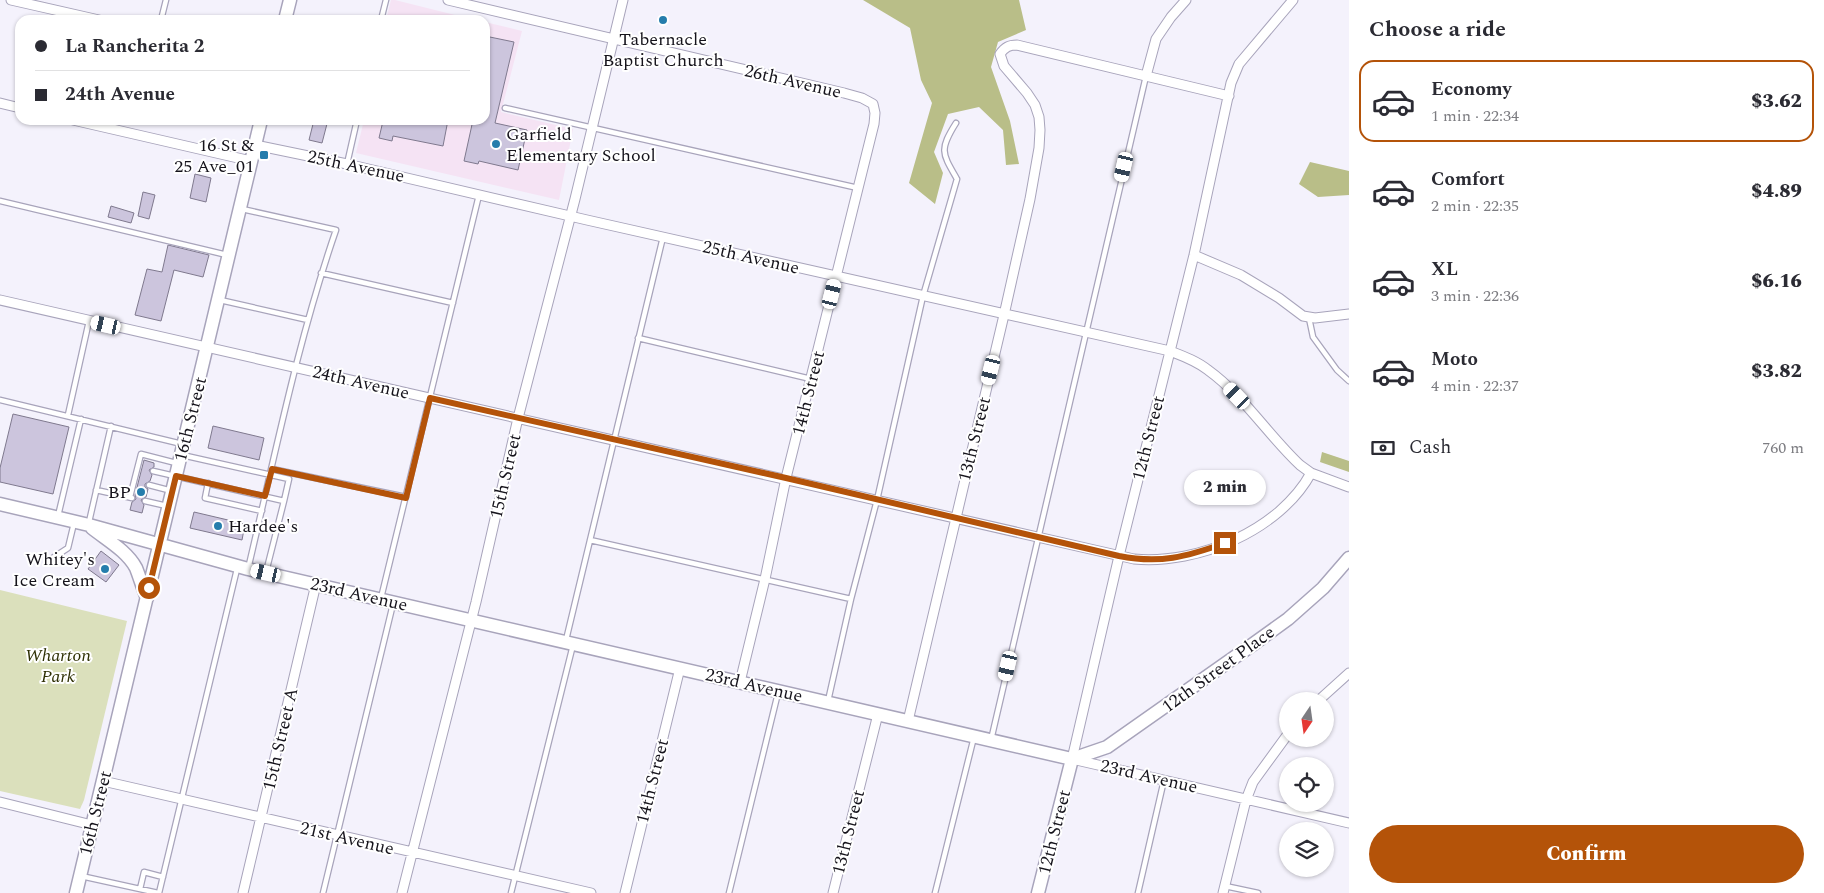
<!DOCTYPE html>
<html lang="en">
<head>
<meta charset="utf-8">
<style>
  :root { --surface:#fff; --page:#f7f7f7; --text:#2b2b33; --muted:#7c7c81; --line:#e1e1e2; --accent:#b45309 }
  body { margin:0; font-family:Spectral,serif; background:var(--page); color:var(--text); height:100vh; display:flex; flex-direction:column; font-size:19px; white-space:nowrap }
  * { box-sizing:border-box; margin:0 }
  p { font-size:16px; color:var(--muted) }
  .icon { flex:none; width:28px; height:28px; fill:none; stroke:currentColor; stroke-width:2; stroke-linecap:round; stroke-linejoin:round }
  .map { position:relative; flex:1; overflow:hidden }
  .details { display:flex; flex-direction:column; background:var(--surface); width:475px }
  .details>* { flex:none }
  .guide { position:absolute; left:15px; top:15px; width:475px; height:110px; border-radius:15px; box-shadow:0 1px 4px #0004; display:grid; align-content:center; height:110px; padding:0 20px; background:var(--surface) }
  .needle { width:32px; rotate:193deg }
  .fabs { position:absolute; left:1279px; top:692px; display:grid; gap:10px }
  .fabs a { display:grid; place-items:center; width:55px; height:55px; border-radius:50%; background:var(--surface); box-shadow:0 1px 4px #0004; font-size:25px }
  .end { position:absolute; width:22px; height:22px; margin:-11px; border:6px solid #b45309; background:#fff; box-shadow:0 0 0 2px #fff }
  .from { border-radius:50% }
  .bubble { position:absolute; height:35px; border-radius:18px; background:var(--surface); box-shadow:0 1px 4px #0004; font-size:16px; font-weight:800; line-height:35px; text-align:center }
  .car { position:absolute; width:15px; height:30px; margin:-15px -8px; border-radius:6px; box-shadow:0 0 4px 1px #0007; background:linear-gradient(#fff 24%,#345 0 40%,#fff 0 76%,#345 0 86%,#fff 0) }
  .guide b { display:flex; align-items:center; gap:18px; height:48px; font-size:19px }
  .guide b+b { border-top:1px solid var(--line) }
  .guide i { width:12px; height:12px; background:var(--text) }
  ul { padding:0; list-style:none }
  li { display:flex; align-items:center; gap:15px; height:82px; margin:0 10px 8px; padding:0 10px; border:2px solid transparent; border-radius:15px }
  li div { flex:1 }
  li b { display:block; font-size:19px }
  li em { font-style:normal; font-weight:800 }
  li.current { border-color:var(--accent) }
  li>.icon { width:45px; height:45px; stroke-width:1.5 }
  h2 { padding:0 20px; font-size:22px; line-height:60px }
  .pay { display:flex; align-items:center; gap:12px; height:55px; padding:0 20px; font-size:19px }
  .pay p { margin-inline-start:auto }
  .button { display:flex; gap:10px; margin-top:auto; padding:10px 20px }
  .button a { flex:1; height:58px; border-radius:30px; background:var(--accent); color:#fff; font-size:20px; font-weight:800; line-height:58px; text-align:center }
  main { display:flex; flex:1; min-height:0 }
  .map>svg:first-child { display:block }
</style>
</head>
<body>
<main>
<div class="map">
<svg width="1349" height="893" viewBox="0 0 1349 893">
  <rect width="100%" height="100%" fill="#f4f2fc"/>
  <path fill="#f5e3f4" d="M 391,0 L 395,0 L 475,20 L 386,20 Z
    M 485,22 L 522,31 L 501,112 L 573,129 L 559,200 L 356,153 L 364,120 L 485,120 Z"/>
  <path fill="#dbe0bc" d="M 0,590 L 127,621 L 84,800 L 80,809 L 0,791 Z"/>
  <path fill="#b9be88" d="M 863,0 L 1019,0 L 1026,30 L 998,42 L 991,67 L 1010,121 L 1019,164 L 1006,165 L 1003,130 L 979,107 L 948,114 L 934,152 L 943,173 L 935,204 L 909,183 L 932,103 L 921,80 L 910,28 Z
    M 1310,162 L 1349,171 L 1349,195 L 1318,197 L 1299,184 Z
    M 1322,452 L 1349,461 L 1349,472 L 1320,462 Z"/>
  <path fill="#ccc5dd" stroke="#7f798e" d="M 485,36 L 514,42 L 495,123 L 527,130 L 518,170 L 479,161 L 478,164 L 464,161 L 473,120 L 485,120 Z
    M 314,120 L 328,120 L 322,143 L 309,140 Z
    M 387,120 L 448,120 L 443,146 L 393,136 L 392,141 L 379,138 L 383,121 L 387,122 Z
    M 195,174 L 211,178 L 206,202 L 190,198 Z
    M 143,192 L 155,195 L 149,219 L 138,216 Z
    M 111,206 L 134,213 L 131,223 L 108,217 Z
    M 168,245 L 209,255 L 203,277 L 174,270 L 161,321 L 135,315 L 147,269 L 162,272 Z
    M 13,414 L 69,427 L 53,494 L 0,482 L 0,468 Z
    M 213,426 L 264,438 L 259,460 L 208,448 Z
    M 144,460 L 154,463 L 154,467 L 149,470 L 152,475 L 150,481 L 145,484 L 145,487 L 148,489 L 146,497 L 141,500 L 144,505 L 142,513 L 130,510 L 132,502 L 136,499 L 135,495 Z
    M 194,512 L 245,524 L 242,540 L 190,528 Z
    M 101,551 L 119,565 L 106,582 L 88,569 Z"/>
  <g fill="none" stroke-linecap="round" stroke-linejoin="round">
    <g stroke="#a8a4bb" stroke-width="7">
      <path id="lane" d="M 161,20 L 166,0
        M 381,20 L 386,0
        M 505,108 L 858,188
        M 347,164 L 357,120
        M 0,201 L 227,255
        M 242,209 L 336,230 C 298,340 275,455 248,569
        M 321,273 L 453,303
        M 220,300 L 308,320
        M 1309,318 L 1313,337 L 1337,370 L 1349,381
        M 638,338 L 811,379
        M 0,400 L 182,444
        M 68,415 L 89,321
        M 182,455 L 289,479 L 284,501
        M 272,469 L 406,497
        M 153,471 L 284,501 L 266,572
        M 208,483 L 205,498 L 262,511
        M 149,485 L 172,491
        M 96,490 L 132,498
        M 130,497 L 141,454 L 176,463
        M 145,501 L 167,506
        M 58,516 L 81,419
        M 89,522 L 111,426
        M 590,540 L 851,599
        M 51,559 L 68,548 L 74,523
        M 381,598 L 479,195
        M 566,640 L 663,237
        M 828,701 L 851,599 L 877,500 L 923,296 L 957,179 C 942,153 939,150 956,123
        M 991,740 L 1146,76
        M 81,876 L 158,893
        M 1225,886 L 1258,893
        M 140,889 L 144,872 L 163,877
        M 159,893 L 237,569
        M 323,893 L 393,604
        M 511,893 L 573,645
        M 729,893 L 778,693
        M 935,893 L 974,737
        M 1138,893 L 1164,780"/>
    </g>
    <g stroke="#a8a4bb" stroke-width="11">
      <path id="street" d="M 11,0 L 99,20
        M 448,0 L 844,93 L 862,98 L 873,104 L 875,113 L 874,124 L 786,478 L 765,579 L 740,682
        M 1293,0 L 1239,64 L 1231,83 L 1194,255 L 1119,556 L 1072,759 L 1349,823
        M 1146,76 L 1156,39 L 1171,17 L 1186,0
        M 0,103 L 20,108
        M 73,120 L 251,161
        M 255,145 L 347,164 L 587,220 L 1170,351 C 1183,356 1197,361 1208,370 C 1244,396 1268,435 1300,465 L 1311,473 L 1349,487
        M 1194,255 L 1241,275 L 1279,298 L 1303,316 L 1315,318 L 1349,314
        M 0,300 L 1134,559 C 1198,565 1280,530 1311,473
        M 1318,701 L 1349,673
        M 908,721 L 1004,315 L 1030,199 L 1039,148 L 1040,130 L 1039,117 L 1035,105 L 1027,93 L 1004,66 L 1000,54 C 1005,47 1009,45 1017,45 L 1229,96
        M 103,781 L 591,893
        M 0,802 L 92,825
        M 243,893 L 316,584
        M 402,893 L 476,602 L 518,418 L 575,199 L 623,0
        M 625,893 L 680,668
        M 833,893 L 878,714
        M 1223,893 L 1246,800 L 1253,782 L 1288,734"/>
    </g>
    <g stroke="#a8a4bb" stroke-width="15">
      <path id="secondary" d="M 285,20 L 290,0
        M 0,504 L 89,525 L 248,569 L 1072,759
        M 92,528 C 107,540 127,551 136,568 C 140,578 143,589 147,598
        M 1072,759 L 1107,747 L 1252,645 L 1288,619 L 1323,588 L 1349,558
        M 76,893 L 261,120
        M 1038,893 L 1072,759"/>
    </g>
    <use href="#lane" stroke="#fff" stroke-width="4.5"/>
    <use href="#street" stroke="#fff" stroke-width="9"/>
    <use href="#secondary" stroke="#fff" stroke-width="12"/>
  </g>
  <g fill="none" stroke-linecap="round" stroke-linejoin="round">
    <path stroke="#b45309" stroke-width="6" d="M 149,588 L 176,476 L 265,496 L 272,469 L 406,498 L 430,398 L 786,478 L 1119,556 C 1160,564 1186,557 1225,543"/>
  </g>
  <g fill="#257dac" stroke="#fff" stroke-width="2">
    <circle cx="663" cy="20" r="5"/>
    <circle cx="496" cy="144" r="5"/>
    <rect x="259" y="150" width="10" height="10" rx="2.5"/>
    <circle cx="141" cy="492" r="5"/>
    <circle cx="218" cy="526" r="5"/>
    <circle cx="105" cy="569" r="5"/>
  </g>
  <g text-anchor="middle" stroke-width="4" stroke-linejoin="round" paint-order="stroke">
    <g font-size="18" fill="#15131b" stroke="#fff" text-anchor="end">
      <text x="663" y="45" text-anchor="middle">Tabernacle<tspan x="663" dy="21">Baptist Church</tspan></text>
      <text x="506" y="140" text-anchor="start">Garfield<tspan x="506" dy="21">Elementary School</tspan></text>
      <text x="254" y="151">16 St &amp;<tspan x="254" dy="21">25 Ave_01</tspan></text>
      <text x="131" y="498">BP</text>
      <text x="228" y="532" text-anchor="start">Hardee's</text>
      <text x="95" y="565">Whitey's<tspan x="95" dy="21">Ice Cream</tspan></text>
    </g>
    <g font-size="18" fill="#15131b" stroke="#fff">
      <text transform="translate(793 81) rotate(13)" y="6">26th Avenue</text>
      <text transform="translate(356 166) rotate(12)" y="6">25th Avenue</text>
      <text transform="translate(751 257) rotate(13)" y="6">25th Avenue</text>
      <text transform="translate(361 382) rotate(13)" y="6">24th Avenue</text>
      <text transform="translate(808 393) rotate(-76)" y="6">14th Street</text>
      <text transform="translate(190 419) rotate(-76)" y="6">16th Street</text>
      <text transform="translate(1148 438) rotate(-76)" y="6">12th Street</text>
      <text transform="translate(974 439) rotate(-76)" y="6">13th Street</text>
      <text transform="translate(505 476) rotate(-77)" y="6">15th Street</text>
      <text transform="translate(359 594) rotate(13)" y="6">23rd Avenue</text>
      <text transform="translate(1218 669) rotate(-36)" y="6">12th Street Place</text>
      <text transform="translate(754 685) rotate(13)" y="6">23rd Avenue</text>
      <text transform="translate(280 739) rotate(-77)" y="6">15th Street A</text>
      <text transform="translate(1149 776) rotate(13)" y="6">23rd Avenue</text>
      <text transform="translate(652 781) rotate(-76)" y="6">14th Street</text>
      <text transform="translate(95 813) rotate(-76)" y="6">16th Street</text>
      <text transform="translate(848 832) rotate(-76)" y="6">13th Street</text>
      <text transform="translate(1054 832) rotate(-76)" y="6">12th Street</text>
      <text transform="translate(347 838) rotate(13)" y="6">21st Avenue</text>
    </g>
    <g font-size="18" font-style="italic" fill="#2e3004" stroke="#fff">
      <text x="58" y="661">Wharton<tspan x="58" dy="21">Park</tspan></text>
    </g>
  </g>
</svg>
<div class="fabs">
<a><svg class="needle" viewBox="-14 -14 28 28"><path d="M0-13l5 13h-10z" fill="#e53935"/><path d="M0 13l5-13h-10z" fill="#7c7c81"/></svg></a>
<a><svg class="icon" aria-label="locate" viewBox="0 0 24 24"><circle cx="12" cy="12" r="6"/><path d="M12 2v4M12 18v4M2 12h4M18 12h4"/></svg></a>
<a><svg class="icon" aria-label="layers" viewBox="0 0 24 24"><path d="M12 4l9 5-9 5-9-5zM3 14l9 5 9-5"/></svg></a>
</div>
<i class="end from" style="left:149px;top:588px"></i>
<i class="end" style="left:1225px;top:543px"></i>
<div class="bubble" style="left:1184px;top:470px;width:82px">2 min</div>
<i class="car" style="left:1124px;top:167px;rotate:193deg"></i>
<i class="car" style="left:832px;top:294px;rotate:14deg"></i>
<i class="car" style="left:106px;top:325px;rotate:283deg"></i>
<i class="car" style="left:991px;top:370px;rotate:194deg"></i>
<i class="car" style="left:1237px;top:396px;rotate:316deg"></i>
<i class="car" style="left:266px;top:573px;rotate:283deg"></i>
<i class="car" style="left:1008px;top:666px;rotate:193deg"></i>
<div class="guide">
<b><i class="from"></i>La Rancherita 2</b>
<b><i></i>24th Avenue</b>
</div>
</div>
<section class="details">
<h2>Choose a ride</h2>
<ul>
<li class="current"><svg class="icon" aria-label="car" viewBox="0 0 24 24"><path d="M5 17H2v-5l4-1 3-4h7l3 4 3 1v5h-3M9 17h6M6 11h13"/><circle cx="7" cy="17" r="2"/><circle cx="17" cy="17" r="2"/></svg><div><b>Economy</b><p>1 min · 22:34</p></div><em>$3.62</em></li>
<li><svg class="icon" aria-label="car" viewBox="0 0 24 24"><path d="M5 17H2v-5l4-1 3-4h7l3 4 3 1v5h-3M9 17h6M6 11h13"/><circle cx="7" cy="17" r="2"/><circle cx="17" cy="17" r="2"/></svg><div><b>Comfort</b><p>2 min · 22:35</p></div><em>$4.89</em></li>
<li><svg class="icon" aria-label="car" viewBox="0 0 24 24"><path d="M5 17H2v-5l4-1 3-4h7l3 4 3 1v5h-3M9 17h6M6 11h13"/><circle cx="7" cy="17" r="2"/><circle cx="17" cy="17" r="2"/></svg><div><b>XL</b><p>3 min · 22:36</p></div><em>$6.16</em></li>
<li><svg class="icon" aria-label="car" viewBox="0 0 24 24"><path d="M5 17H2v-5l4-1 3-4h7l3 4 3 1v5h-3M9 17h6M6 11h13"/><circle cx="7" cy="17" r="2"/><circle cx="17" cy="17" r="2"/></svg><div><b>Moto</b><p>4 min · 22:37</p></div><em>$3.82</em></li>
</ul>
<div class="pay"><svg class="icon" aria-label="cash" viewBox="0 0 24 24"><path d="M3 7h18v10H3z"/><circle cx="12" cy="12" r="2"/></svg>Cash<p>760 m</p></div>
<div class="button"><a>Confirm</a></div>
</section>
</main>
</body>
</html>
